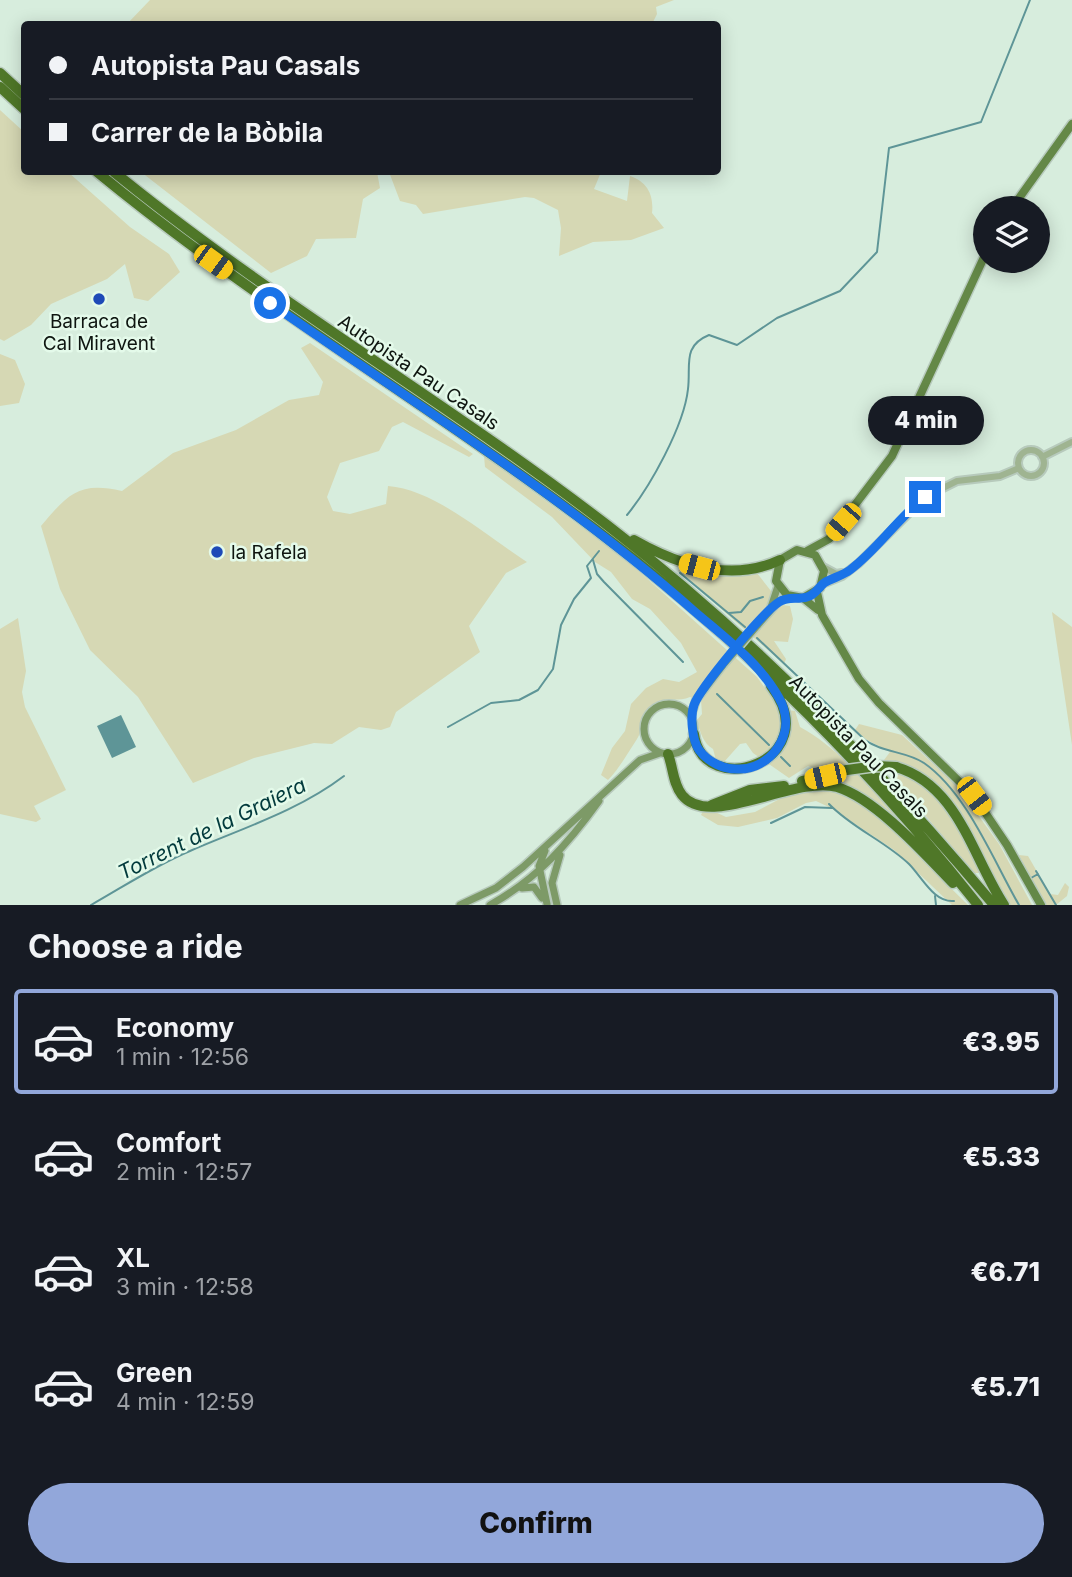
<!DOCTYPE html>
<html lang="en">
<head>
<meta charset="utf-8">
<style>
  :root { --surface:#171b24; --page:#20242c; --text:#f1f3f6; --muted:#9ea1a6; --line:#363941; --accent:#92a7da }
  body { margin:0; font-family:Inter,sans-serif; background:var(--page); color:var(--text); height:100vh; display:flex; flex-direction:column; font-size:26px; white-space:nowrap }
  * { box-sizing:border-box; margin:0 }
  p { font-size:23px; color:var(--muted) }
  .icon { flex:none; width:38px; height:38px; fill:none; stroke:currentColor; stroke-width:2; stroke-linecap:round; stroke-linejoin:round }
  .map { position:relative; height:905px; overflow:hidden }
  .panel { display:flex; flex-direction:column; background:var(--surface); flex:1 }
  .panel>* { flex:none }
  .guide { position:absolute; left:21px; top:21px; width:700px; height:154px; border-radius:7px; box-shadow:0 4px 18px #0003; display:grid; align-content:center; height:154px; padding:0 28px; background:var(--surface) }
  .tools { position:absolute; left:973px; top:196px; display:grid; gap:14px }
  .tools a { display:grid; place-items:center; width:77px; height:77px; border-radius:50%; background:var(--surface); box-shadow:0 4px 18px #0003; font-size:35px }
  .end { position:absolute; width:32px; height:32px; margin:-16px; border:9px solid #1a73e8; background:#fff; box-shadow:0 0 0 4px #fff }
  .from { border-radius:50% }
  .bubble { position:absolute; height:49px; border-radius:24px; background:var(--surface); box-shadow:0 4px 18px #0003; font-size:23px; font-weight:800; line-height:49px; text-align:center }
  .car { position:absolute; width:21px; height:42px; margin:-21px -10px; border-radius:9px; box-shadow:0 0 5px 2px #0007; background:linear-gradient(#f5c518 24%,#345 0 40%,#f5c518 0 76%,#345 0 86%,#f5c518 0) }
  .guide b { display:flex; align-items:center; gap:24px; height:66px; font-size:26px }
  .guide b+b { border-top:2px solid var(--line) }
  .guide i { width:18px; height:18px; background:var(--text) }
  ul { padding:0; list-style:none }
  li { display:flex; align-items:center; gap:21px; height:105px; margin:0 14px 10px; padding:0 14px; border:4px solid transparent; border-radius:7px }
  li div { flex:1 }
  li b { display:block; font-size:26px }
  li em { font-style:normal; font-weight:800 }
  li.current { border-color:var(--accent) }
  li>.icon { width:63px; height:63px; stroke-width:1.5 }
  h2 { padding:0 28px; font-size:32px; line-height:84px }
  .button { display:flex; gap:14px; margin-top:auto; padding:14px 28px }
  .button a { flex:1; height:80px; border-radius:42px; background:var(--accent); color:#111; font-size:28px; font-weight:800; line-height:80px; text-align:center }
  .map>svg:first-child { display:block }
</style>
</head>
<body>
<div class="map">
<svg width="1072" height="905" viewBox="0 0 1072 905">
  <rect width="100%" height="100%" fill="#d7eddd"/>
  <path fill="#d6d8b4" d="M 150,0 L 674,0 L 656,7 L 657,14 L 652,24 L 573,24 L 558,21 L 543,24 L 127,24 Z
    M 0,110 L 24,132 L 24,172 L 68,172 L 130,227 L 169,254 L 180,272 L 148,301 L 134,298 L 125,264 L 107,279 L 51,304 L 31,325 L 4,341 L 0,339 Z
    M 141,172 L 377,172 L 380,188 L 363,199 L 356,238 L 316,239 L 307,256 L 271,273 Z
    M 389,172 L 601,172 L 594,189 L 627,201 L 630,176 C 648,182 654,196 652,213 L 664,228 L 631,240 L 593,242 L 559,256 L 561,228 L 558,210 L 534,198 L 525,197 L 423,214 L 416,205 L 400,201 Z
    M 310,343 L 473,454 L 469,457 L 403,422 L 392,427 L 379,451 L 340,463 L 327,497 L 333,511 L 350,514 L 386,504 L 388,486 C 434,489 488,537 527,562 L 506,573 L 469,626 L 480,652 L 396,712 L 390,727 L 381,730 L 359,727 L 332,744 L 314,743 L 254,758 L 193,783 L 138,697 L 90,650 L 60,589 L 41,526 C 68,494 79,481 122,491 L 173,453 L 236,430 L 289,400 L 319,395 L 323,382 L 301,348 Z
    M 0,354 L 15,360 L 25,384 L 19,403 L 0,406 Z
    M 484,456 L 624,558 L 757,677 L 780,709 L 795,711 L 800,727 C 841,749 872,790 903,824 L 896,834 L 968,905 L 952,905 L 894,850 L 831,808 L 816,801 L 806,803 L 777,818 L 738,827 L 718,825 L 701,815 L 703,811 L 713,811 L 726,817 L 755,812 L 793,792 L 837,784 L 837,777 L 827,770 L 808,777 L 803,775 L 814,768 L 808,766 L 789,778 L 753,753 L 746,743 L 740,744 L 724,762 L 716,760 L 713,749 C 703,743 700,732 697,720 L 702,714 L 701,700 L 690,697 C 679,702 668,697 657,702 C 636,712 646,726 637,739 C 630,750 616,773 608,780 L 601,775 L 612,748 L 625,731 L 631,704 L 646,688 L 663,679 L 679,682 L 697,672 L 681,643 L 650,609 L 632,599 L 611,572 L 595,562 L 552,517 L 485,467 Z
    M 680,568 L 710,575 L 757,573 L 782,605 L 790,606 L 793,619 L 788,642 L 774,641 L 786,659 L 784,664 L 678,571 Z
    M 1052,612 L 1072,627 L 1072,745 Z
    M 18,618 L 26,671 L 22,692 L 25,707 L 66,790 L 34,806 L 41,819 L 36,822 L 0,814 L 0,629 Z
    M 859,724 L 902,735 L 957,786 L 999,844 L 1032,905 L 1008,905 L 988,873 L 974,873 L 892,776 L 884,760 L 890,752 L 867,740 L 855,730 Z
    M 1019,855 L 1028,856 L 1050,894 L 1058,895 L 1065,883 L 1069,887 L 1067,896 L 1056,905 L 1045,905 Z"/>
  <path fill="#5e9597" d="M 121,715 L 136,747 L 112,758 L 97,726 Z"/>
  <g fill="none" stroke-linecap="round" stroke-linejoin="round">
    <path stroke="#5e9597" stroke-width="2" d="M 627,515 C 650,487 684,426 688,389 C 691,365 682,346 709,335 L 737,345 L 777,318 L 840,291 L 877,252 L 889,148 L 981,122 L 1030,0
      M 593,560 L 597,574 L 604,582 L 683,662
      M 680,573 L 745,627
      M 729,613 L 741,612 L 750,601 L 763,597
      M 757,638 L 865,740 C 883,753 906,751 924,763 C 967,793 993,860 1019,905
      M 717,694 L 769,745
      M 448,727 L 491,703 L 519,700 L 538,690 L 553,669 L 561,625 L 574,599 L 591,578 L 587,566 L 599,551
      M 781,757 L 790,766
      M 829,804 C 852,828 885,841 909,864 C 922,877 934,903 954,901
      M 771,823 L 805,807 L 832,808
      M 1036,871 L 1056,905
      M 1031,878 L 1038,874
      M 935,896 L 936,905
      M 91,905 C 123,887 156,865 190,851 C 243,828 298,811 344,776"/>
    <g stroke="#b7cabc" stroke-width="10">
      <path id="tertiary" d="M1018 463a13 13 0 1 1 26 0a13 13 0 1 1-26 0Z
        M 1042,457 L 1072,442
        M 823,567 L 836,574 L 842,573
        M 822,584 L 842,576 L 859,563 L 925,497 L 957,481 L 1000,476 L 1019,468"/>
    </g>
    <g stroke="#b7cabc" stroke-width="10">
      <path id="secondary" d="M 771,607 L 778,586
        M 757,626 L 779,601 L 791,597
        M644 729a25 25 0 1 1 50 0a25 25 0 1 1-50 0Z
        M 691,716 L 696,700 L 723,665
        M 545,851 L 539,866 L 547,904
        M 522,888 L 534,887 L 542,898
        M 460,905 L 496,888 L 523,867 L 640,760 L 660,753
        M 490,905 C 537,879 568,844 599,801
        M 557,905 L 552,883 L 560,855"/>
    </g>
    <g stroke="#b7cabc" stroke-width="11">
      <path id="primary" d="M 1012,208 L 1072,124
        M 807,551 L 829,539 L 892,456 L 985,255
        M 817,592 L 822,615 L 859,679 L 879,703 L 974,796 L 1007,845 L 1041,905
        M 803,598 L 820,588 L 824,571 L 815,555 L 797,550 L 780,560 L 776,581 L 787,595 L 803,598 L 818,610"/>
    </g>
    <g stroke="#b7cabc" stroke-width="13">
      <path id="motorway" d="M 0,73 L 24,95
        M 0,87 L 24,109
        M 97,172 C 255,302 432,406 595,529 C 738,637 867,765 978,905
        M 114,172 C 271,300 447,402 607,525 C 752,636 877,766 994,905
        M 634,540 C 678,565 731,583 780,560
        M 694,734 C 703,802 828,761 771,686
        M 668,754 C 673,767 673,784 682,795 C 709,830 795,775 837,787 C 876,799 924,853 953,883
        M 896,767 C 958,785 972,856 1004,905
        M 802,781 L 847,770
        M 712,805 L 750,790 L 784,786"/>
    </g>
    <use href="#tertiary" stroke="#9fb491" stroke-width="6"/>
    <use href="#secondary" stroke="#7d9a67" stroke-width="7"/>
    <use href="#primary" stroke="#648847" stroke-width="8"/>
    <use href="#motorway" stroke="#4f7728" stroke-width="10"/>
    <g stroke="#b7cabc" stroke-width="10" stroke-linecap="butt">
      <path id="secondary-bridge" d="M 723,665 L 757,626"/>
    </g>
    <g stroke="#b7cabc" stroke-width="13" stroke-linecap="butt">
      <path id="motorway-bridge" d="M 847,770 L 876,766 L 896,767"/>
    </g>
    <use href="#secondary-bridge" stroke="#7d9a67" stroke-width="7"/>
    <use href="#motorway-bridge" stroke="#4f7728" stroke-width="10"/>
  </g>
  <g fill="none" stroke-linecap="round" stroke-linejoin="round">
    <path stroke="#1a73e8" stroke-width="9" d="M 270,303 C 413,403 563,495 694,611 C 724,637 760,663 779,698 C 787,712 788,728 781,742 C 773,758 757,769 739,769 C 724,770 708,762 699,750 C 692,740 690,716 694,705 C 700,688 763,612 779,602 C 788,596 797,600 807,597 C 815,595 818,588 824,583 C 832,578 842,576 850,570 C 878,549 897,519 925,497"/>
  </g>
  <g fill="#1e4ab7" stroke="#e4faea" stroke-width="2.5">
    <circle cx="99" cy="299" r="7"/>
    <circle cx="217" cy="552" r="7"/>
  </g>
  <g text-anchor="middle" stroke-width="5" stroke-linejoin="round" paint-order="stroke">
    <g font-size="19" fill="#0e1510" stroke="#e4faea">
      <text x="99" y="328">Barraca de<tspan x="99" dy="22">Cal Miravent</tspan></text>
      <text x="231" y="559" text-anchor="start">la Rafela</text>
    </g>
    <g font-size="19" fill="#0e1510" stroke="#e4faea">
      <text transform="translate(419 372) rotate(34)" y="7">Autopista Pau Casals</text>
      <text transform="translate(859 746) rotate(46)" y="7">Autopista Pau Casals</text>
    </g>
    <g font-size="21" font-style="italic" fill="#023a3c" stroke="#e4faea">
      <text transform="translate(212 829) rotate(-26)" y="7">Torrent de la Graiera</text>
    </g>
  </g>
</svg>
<div class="tools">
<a><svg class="icon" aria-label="layers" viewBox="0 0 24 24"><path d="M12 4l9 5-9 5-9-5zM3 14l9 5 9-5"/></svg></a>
</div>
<i class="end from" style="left:270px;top:303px"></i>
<i class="end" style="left:925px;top:497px"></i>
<div class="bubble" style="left:868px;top:396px;width:116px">4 min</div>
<i class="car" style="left:213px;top:262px;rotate:126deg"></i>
<i class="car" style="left:843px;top:522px;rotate:221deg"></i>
<i class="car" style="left:699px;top:567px;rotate:285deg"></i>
<i class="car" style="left:825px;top:776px;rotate:257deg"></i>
<i class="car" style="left:974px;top:796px;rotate:143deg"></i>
<div class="guide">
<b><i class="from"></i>Autopista Pau Casals</b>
<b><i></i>Carrer de la Bòbila</b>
</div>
</div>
<section class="panel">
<h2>Choose a ride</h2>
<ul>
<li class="current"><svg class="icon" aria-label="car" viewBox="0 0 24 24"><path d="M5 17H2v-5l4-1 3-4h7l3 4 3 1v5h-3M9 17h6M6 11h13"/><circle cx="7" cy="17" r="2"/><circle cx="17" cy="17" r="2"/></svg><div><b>Economy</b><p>1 min · 12:56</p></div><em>€3.95</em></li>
<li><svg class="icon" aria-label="car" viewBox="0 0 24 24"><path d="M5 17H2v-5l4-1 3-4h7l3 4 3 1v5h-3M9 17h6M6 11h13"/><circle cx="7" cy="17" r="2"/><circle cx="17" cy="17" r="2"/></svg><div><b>Comfort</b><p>2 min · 12:57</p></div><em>€5.33</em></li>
<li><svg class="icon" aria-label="car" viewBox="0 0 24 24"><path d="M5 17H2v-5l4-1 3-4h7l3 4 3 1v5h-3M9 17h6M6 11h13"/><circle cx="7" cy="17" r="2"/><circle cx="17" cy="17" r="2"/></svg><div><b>XL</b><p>3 min · 12:58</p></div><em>€6.71</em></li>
<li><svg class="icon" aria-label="car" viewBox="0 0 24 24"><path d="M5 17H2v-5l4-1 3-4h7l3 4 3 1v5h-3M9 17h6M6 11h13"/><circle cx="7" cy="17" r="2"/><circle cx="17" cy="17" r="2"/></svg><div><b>Green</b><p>4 min · 12:59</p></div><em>€5.71</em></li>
</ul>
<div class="button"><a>Confirm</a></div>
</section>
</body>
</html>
